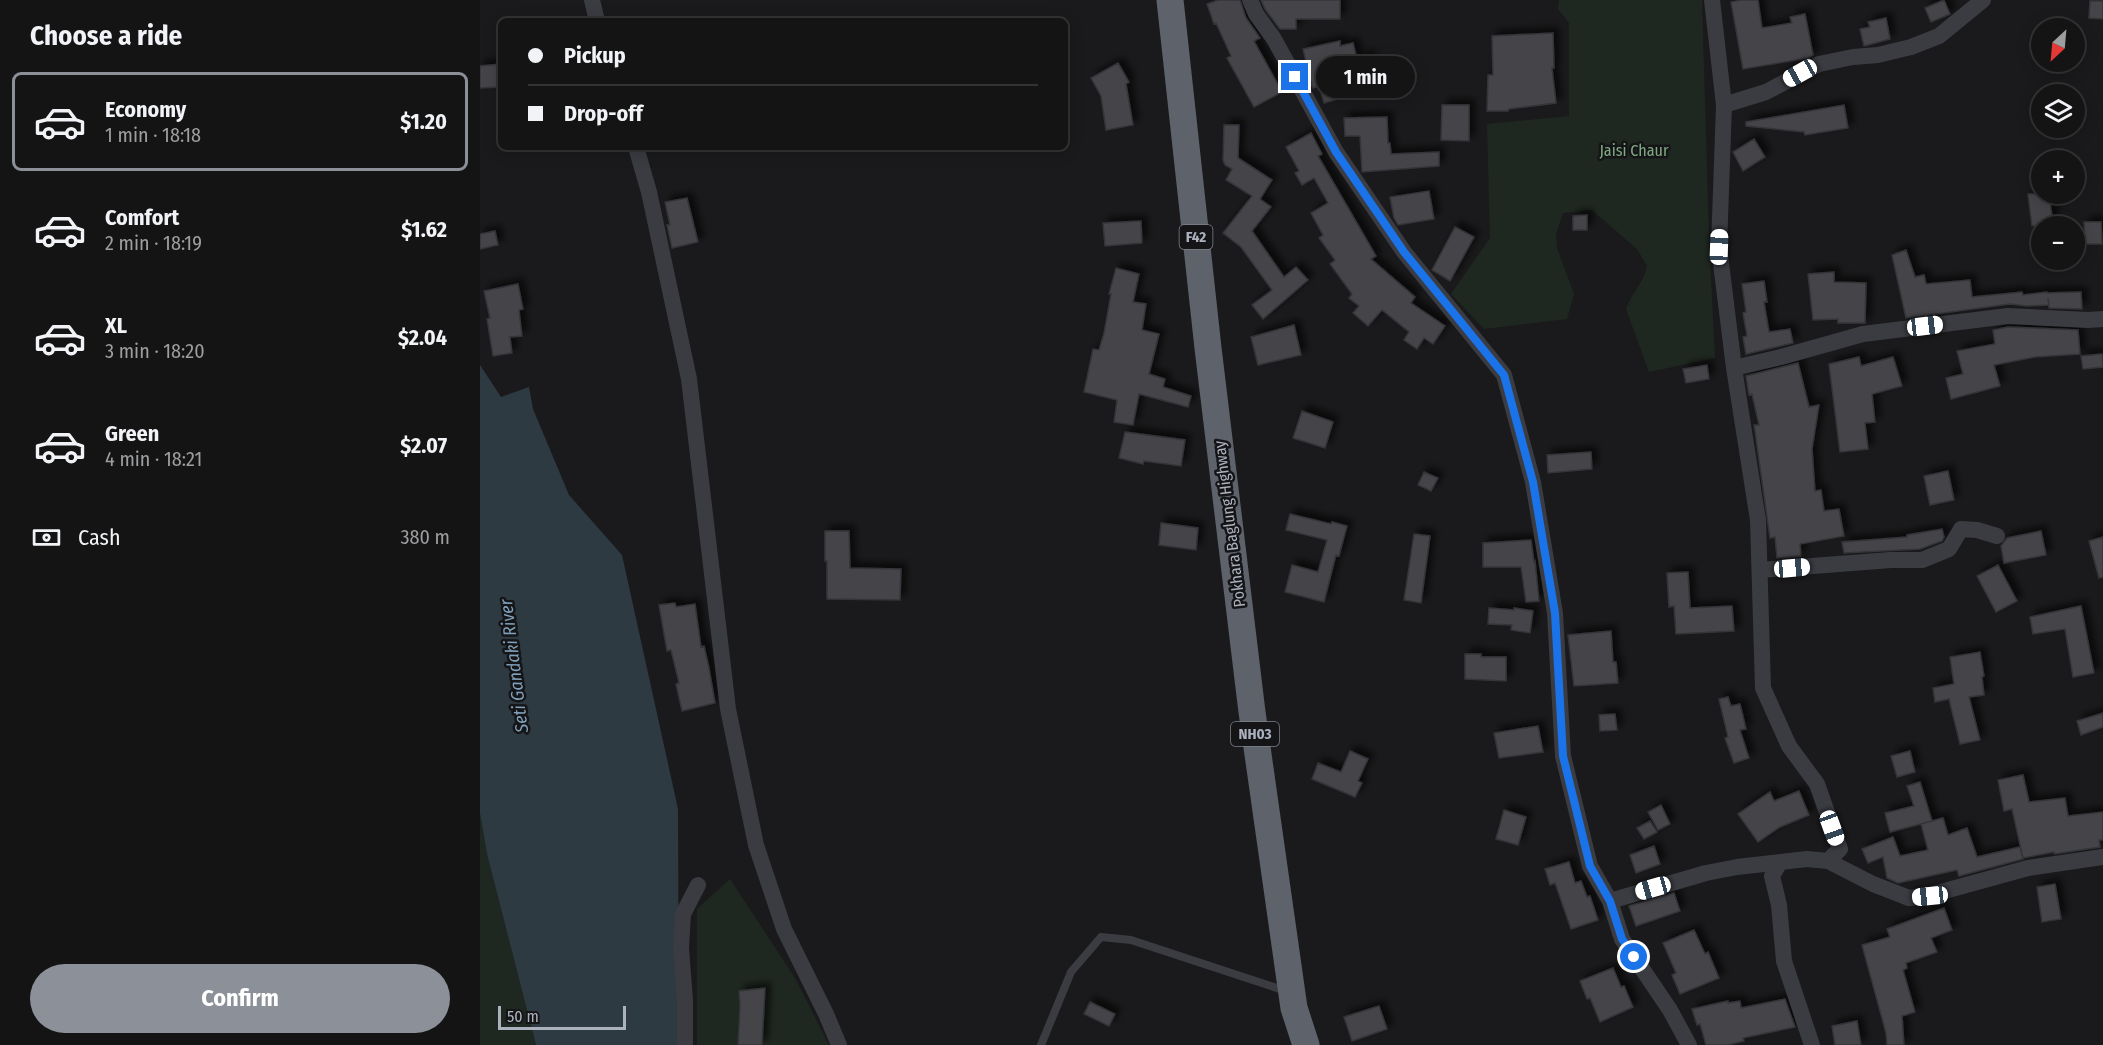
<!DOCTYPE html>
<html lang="en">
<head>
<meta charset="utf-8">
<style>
  :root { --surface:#141415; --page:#1d1d1e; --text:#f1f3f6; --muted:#9d9ea0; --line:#333334; --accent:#8c9099 }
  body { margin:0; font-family:"Fira Sans Condensed",sans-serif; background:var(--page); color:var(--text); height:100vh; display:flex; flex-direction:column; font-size:22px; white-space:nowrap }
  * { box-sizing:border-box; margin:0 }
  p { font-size:20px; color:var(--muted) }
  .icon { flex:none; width:33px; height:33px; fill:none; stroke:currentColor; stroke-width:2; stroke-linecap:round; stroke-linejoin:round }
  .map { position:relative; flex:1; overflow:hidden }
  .details { display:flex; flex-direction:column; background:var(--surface); width:480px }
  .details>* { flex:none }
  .hud { position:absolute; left:18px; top:18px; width:570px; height:132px; border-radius:9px; box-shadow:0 3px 15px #0003,0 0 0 2px var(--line); display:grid; align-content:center; height:132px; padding:0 30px; background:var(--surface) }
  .needle { width:39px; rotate:206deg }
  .controls { position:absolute; left:1551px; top:18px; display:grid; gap:12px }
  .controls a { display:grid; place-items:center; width:54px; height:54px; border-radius:50%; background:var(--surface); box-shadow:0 3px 15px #0003,0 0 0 2px var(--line); font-size:30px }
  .scale { position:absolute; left:18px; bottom:15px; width:128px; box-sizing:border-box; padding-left:6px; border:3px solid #abb1bd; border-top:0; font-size:16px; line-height:21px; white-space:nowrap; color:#abb1bd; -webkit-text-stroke:4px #151518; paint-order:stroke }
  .end { position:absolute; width:27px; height:27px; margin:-14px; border:8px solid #1a73e8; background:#fff; box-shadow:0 0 0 3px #fff }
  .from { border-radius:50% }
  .bubble { position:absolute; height:42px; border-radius:21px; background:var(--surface); box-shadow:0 3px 15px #0003,0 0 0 2px var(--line); font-size:20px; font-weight:700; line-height:42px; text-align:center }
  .car { position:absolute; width:18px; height:36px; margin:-18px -9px; border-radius:8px; box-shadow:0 0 4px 2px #0007; background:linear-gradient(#fff 24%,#345 0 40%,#fff 0 76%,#345 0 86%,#fff 0) }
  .hud b { display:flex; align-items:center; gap:21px; height:57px; font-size:22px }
  .hud b+b { border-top:2px solid var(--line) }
  .hud i { width:15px; height:15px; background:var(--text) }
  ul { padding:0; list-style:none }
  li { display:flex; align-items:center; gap:18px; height:99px; margin:0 12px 9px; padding:0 18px; border:3px solid transparent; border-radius:9px }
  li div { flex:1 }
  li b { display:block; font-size:22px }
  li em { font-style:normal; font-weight:700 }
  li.active { border-color:var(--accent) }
  li>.icon { width:54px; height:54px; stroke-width:1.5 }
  h2 { padding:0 30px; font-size:27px; line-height:72px }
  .pay { display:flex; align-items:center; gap:15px; height:66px; padding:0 30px; font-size:22px }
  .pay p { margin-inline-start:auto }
  .action { display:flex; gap:12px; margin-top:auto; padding:12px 30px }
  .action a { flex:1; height:69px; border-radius:36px; background:var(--accent); color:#fff; font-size:24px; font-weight:700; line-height:69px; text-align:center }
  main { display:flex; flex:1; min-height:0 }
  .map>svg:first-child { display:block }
</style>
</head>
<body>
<main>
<section class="details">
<h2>Choose a ride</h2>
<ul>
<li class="active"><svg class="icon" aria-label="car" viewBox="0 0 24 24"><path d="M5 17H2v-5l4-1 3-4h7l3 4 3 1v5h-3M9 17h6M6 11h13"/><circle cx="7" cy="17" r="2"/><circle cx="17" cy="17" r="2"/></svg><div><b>Economy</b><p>1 min · 18:18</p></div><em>$1.20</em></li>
<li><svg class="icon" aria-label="car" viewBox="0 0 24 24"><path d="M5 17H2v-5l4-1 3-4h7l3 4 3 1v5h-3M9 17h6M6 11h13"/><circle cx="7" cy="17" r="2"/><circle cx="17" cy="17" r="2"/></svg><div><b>Comfort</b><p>2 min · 18:19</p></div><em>$1.62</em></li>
<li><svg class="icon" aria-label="car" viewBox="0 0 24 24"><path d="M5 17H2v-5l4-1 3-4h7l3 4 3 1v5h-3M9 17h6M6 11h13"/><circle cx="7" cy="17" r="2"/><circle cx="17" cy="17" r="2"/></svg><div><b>XL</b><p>3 min · 18:20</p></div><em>$2.04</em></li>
<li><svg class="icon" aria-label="car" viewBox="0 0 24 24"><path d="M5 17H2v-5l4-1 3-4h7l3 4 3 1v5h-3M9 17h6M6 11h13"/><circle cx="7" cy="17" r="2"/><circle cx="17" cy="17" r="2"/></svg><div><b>Green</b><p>4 min · 18:21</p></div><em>$2.07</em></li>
</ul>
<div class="pay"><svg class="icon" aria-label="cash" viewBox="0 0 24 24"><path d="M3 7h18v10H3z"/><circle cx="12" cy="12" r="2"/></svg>Cash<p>380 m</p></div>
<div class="action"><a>Confirm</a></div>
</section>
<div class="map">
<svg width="1623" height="1045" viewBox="0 0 1623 1045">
  <defs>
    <filter id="shadow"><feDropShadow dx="5.5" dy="-5.5" stdDeviation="3" flood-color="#0009"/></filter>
  </defs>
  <rect width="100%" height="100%" fill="#1a1a1c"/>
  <path fill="#1f2820" d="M 1079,0 L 1222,0 L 1229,238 L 1235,358 L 1169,372 L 1146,309 C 1151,294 1164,283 1167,266 L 1157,249 L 1112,210 L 1083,213 L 1076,234 L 1077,248 L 1094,294 L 1087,319 L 1004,329 L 971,294 L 1010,238 L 1007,124 L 1089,116 L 1089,23 L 1078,9 Z
    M 0,813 L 7,854 L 56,1045 L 0,1045 Z
    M 250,879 L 315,978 L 349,1045 L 217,1045 L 217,909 Z"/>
  <path fill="#2e3a42" d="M 0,365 L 21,397 L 49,387 L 53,409 L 89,495 L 142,555 L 198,809 L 199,1045 L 56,1045 L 7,854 L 0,813 Z"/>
  <path fill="#44454a" stroke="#343439" stroke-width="1.5" filter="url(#shadow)" d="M 738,0 L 760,0 L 766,18 L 780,38 L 774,41 L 802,92 L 774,107 L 747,58 L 751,56 L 736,23 L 734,24 L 727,4 Z
    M 781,0 L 860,0 L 860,19 L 816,19 L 816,29 L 800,29 L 785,9 Z
    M 1262,0 L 1278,0 L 1282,28 L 1312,23 L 1310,17 L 1325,14 L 1333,55 L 1328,58 L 1263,69 L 1251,2 Z
    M 1464,0 L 1470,14 L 1451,22 L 1445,8 Z
    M 1610,1 L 1623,1 L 1623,19 L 1609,18 Z
    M 1406,18 L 1410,39 L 1384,46 L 1380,29 L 1390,27 L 1388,22 Z
    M 1073,33 L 1074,68 L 1072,68 L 1076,103 L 1029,109 L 1028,111 L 1007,111 L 1008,75 L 1013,75 L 1012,36 Z
    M 860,41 L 860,46 L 873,43 L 877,59 L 889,56 L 898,87 L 844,103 L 839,86 L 833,88 L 832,86 L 823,49 Z
    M 638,63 L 649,82 L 646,84 L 653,125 L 626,130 L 621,96 L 611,78 Z
    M 21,64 L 21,87 L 0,88 L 0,66 Z
    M 962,105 L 989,105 L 989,141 L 961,140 Z
    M 1364,105 L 1368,128 L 1325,135 L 1324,132 L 1266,126 L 1266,122 Z
    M 907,117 L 908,143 L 910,143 L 911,154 L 959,152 L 959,166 L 882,172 L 880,136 L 865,136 L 864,118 Z
    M 744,125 L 759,125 L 758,158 L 792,180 L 780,199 L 791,207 L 772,231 L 804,277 L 816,267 L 828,280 L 783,319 L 772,305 L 792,290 L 761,247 L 743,233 L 772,196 L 746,180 L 752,169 L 745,165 L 743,160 Z
    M 831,133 L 842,154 L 838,156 L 896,256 L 891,259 L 935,297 L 931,303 L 965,326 L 953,344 L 944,338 L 937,349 L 924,340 L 929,332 L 902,310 L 888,326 L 873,313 L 879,306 L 869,298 L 872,294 L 850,264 L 855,260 L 839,238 L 843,235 L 831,213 L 848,203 L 834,178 L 822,185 L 815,173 L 819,171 L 806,147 Z
    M 1274,139 L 1285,157 L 1263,171 L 1253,152 Z
    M 949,191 L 954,219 L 918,225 L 914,218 L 910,197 Z
    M 1548,194 L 1569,194 L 1573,224 L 1552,226 Z
    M 207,198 L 218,242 L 192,248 L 187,225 L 190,225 L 185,202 Z
    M 1107,215 L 1107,230 L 1093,230 L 1093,216 Z
    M 661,221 L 662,243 L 625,246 L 623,223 Z
    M 1604,222 L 1621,222 L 1622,244 L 1605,244 Z
    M 975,227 L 994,237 L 970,281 L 952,270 Z
    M 15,231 L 18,245 L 0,249 L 0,234 Z
    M 1426,250 L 1435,277 L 1444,275 L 1446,284 L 1490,280 L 1492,297 L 1542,292 L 1543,295 L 1567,292 L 1567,293 L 1601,292 L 1602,309 L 1569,308 L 1568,298 L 1569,305 L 1547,306 L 1530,304 L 1426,318 L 1412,255 Z
    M 636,268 L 659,274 L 653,302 L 666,304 L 662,330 L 679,334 L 669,374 L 685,379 L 683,387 L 711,396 L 708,407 L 659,394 L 653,425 L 634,422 L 637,400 L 604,392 L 613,349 L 619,350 L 624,333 L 631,294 L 629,294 Z
    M 1354,272 L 1354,282 L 1386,283 L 1385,323 L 1358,323 L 1358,319 L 1333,320 L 1328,274 Z
    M 1284,281 L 1287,302 L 1284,302 L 1289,332 L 1310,329 L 1313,343 L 1266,354 L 1263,337 L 1267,336 L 1263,313 L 1266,312 L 1262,284 Z
    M 38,284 L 43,309 L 39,310 L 42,336 L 30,337 L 32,353 L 13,356 L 7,319 L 10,318 L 4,291 Z
    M 814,325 L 821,355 L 778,365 L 771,337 Z
    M 1528,327 L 1598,330 L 1600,354 L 1555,357 L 1514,365 L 1520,386 L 1471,399 L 1466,378 L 1483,374 L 1477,351 L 1515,344 L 1513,330 Z
    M 1622,354 L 1623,367 L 1603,369 L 1601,356 Z
    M 1379,357 L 1381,366 L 1413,357 L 1422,386 L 1392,394 L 1395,422 L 1385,423 L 1388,449 L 1360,452 L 1349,364 Z
    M 1318,363 L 1329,407 L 1339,405 L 1332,449 L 1335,491 L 1341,490 L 1344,511 L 1359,509 L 1364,536 L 1320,544 L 1321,556 L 1297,558 L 1295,537 L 1290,538 L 1275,431 L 1274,425 L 1279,425 L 1272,394 L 1269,395 L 1266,376 Z
    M 1227,365 L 1229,379 L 1206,383 L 1203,369 Z
    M 822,411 L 853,422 L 845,448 L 813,438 Z
    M 645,432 L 705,440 L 701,466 L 664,461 L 663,464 L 639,458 Z
    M 1111,452 L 1112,469 L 1068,473 L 1067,455 Z
    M 1468,471 L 1474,500 L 1450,505 L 1444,476 Z
    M 944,472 L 958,478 L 951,491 L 938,485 Z
    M 810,514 L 851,524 L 852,522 L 867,526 L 859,556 L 856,555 L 844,602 L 805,592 L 812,565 L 838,572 L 847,540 L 806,530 Z
    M 681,523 L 718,528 L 716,550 L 679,545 Z
    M 1462,529 L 1464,537 L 1462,541 L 1440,549 L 1364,553 L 1362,542 L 1427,537 L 1427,535 Z
    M 345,531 L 369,531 L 370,568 L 421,569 L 420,600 L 347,599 L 347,561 L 345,561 Z
    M 1561,531 L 1566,555 L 1524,563 L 1521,546 L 1527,538 Z
    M 934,534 L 950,536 L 941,603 L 924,600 Z
    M 1623,537 L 1623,577 L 1619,578 L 1609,541 Z
    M 1051,540 L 1054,562 L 1055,561 L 1059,601 L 1046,602 L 1041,567 L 1003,567 L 1003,543 Z
    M 1518,565 L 1537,601 L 1516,612 L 1497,576 Z
    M 1208,572 L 1210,608 L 1252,606 L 1254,631 L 1196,634 L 1194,606 L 1189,607 L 1187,573 Z
    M 195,603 L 196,607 L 215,604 L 221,647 L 224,646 L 229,668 L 235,703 L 202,711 L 196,684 L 199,683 L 191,650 L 187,651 L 179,605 Z
    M 1601,606 L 1614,673 L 1593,677 L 1585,629 L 1553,634 L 1550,617 Z
    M 1009,608 L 1034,610 L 1034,608 L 1053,611 L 1050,633 L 1031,630 L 1032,625 L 1008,624 Z
    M 1131,631 L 1133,662 L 1136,662 L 1138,683 L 1094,686 L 1088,635 Z
    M 1500,652 L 1504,676 L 1502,677 L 1504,695 L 1489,697 L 1500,740 L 1480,744 L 1469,699 L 1455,702 L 1453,688 L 1474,684 L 1470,657 Z
    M 985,654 L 1001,654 L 1001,657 L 1026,657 L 1026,681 L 985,679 Z
    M 1248,697 L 1251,706 L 1260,704 L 1266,729 L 1260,730 L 1269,758 L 1254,763 L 1245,738 L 1248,737 L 1239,699 Z
    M 1623,713 L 1623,727 L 1601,735 L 1597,721 Z
    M 1135,714 L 1137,730 L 1120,731 L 1119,715 Z
    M 1058,726 L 1063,752 L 1019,758 L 1014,733 Z
    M 870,751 L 888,759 L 878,781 L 882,783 L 875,797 L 832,779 L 838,763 L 861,772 Z
    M 1430,751 L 1435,772 L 1417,777 L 1411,756 Z
    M 1543,775 L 1549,802 L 1585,798 L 1588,816 L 1623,812 L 1623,840 L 1619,840 L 1620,847 L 1574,854 L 1574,852 L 1543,858 L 1532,809 L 1524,811 L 1518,780 Z
    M 1440,782 L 1452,821 L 1410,832 L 1405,813 L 1434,806 L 1427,786 Z
    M 1319,791 L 1329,815 L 1300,827 L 1278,842 L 1258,814 L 1290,792 L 1294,801 Z
    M 1181,805 L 1190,824 L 1178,830 L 1168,812 Z
    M 1024,810 L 1046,817 L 1038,845 L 1016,839 Z
    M 1463,818 L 1468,835 L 1487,828 L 1497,857 L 1540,847 L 1543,859 L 1479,876 L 1477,870 L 1418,883 L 1407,878 L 1403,857 L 1388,863 L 1382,849 L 1413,837 L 1420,856 L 1448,850 L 1441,824 Z
    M 1170,821 L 1177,832 L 1164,839 L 1157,828 Z
    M 1174,846 L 1180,864 L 1156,873 L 1150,855 Z
    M 1089,862 L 1095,883 L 1101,881 L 1107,897 L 1110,896 L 1118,920 L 1091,929 L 1075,883 L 1070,885 L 1065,869 Z
    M 1575,884 L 1581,919 L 1562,922 L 1557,887 Z
    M 1194,893 L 1200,911 L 1156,926 L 1149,906 Z
    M 1464,908 L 1472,930 L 1451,938 L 1457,952 L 1426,963 L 1427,968 L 1423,970 L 1435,1012 L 1422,1016 L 1424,1045 L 1407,1045 L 1406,1033 L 1382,945 L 1410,937 L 1407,929 Z
    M 1214,930 L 1225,954 L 1228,952 L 1239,978 L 1200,994 L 1192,975 L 1196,973 L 1183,943 Z
    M 1133,968 L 1141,987 L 1144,986 L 1153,1007 L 1120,1022 L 1110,998 L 1107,999 L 1100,981 Z
    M 285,988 L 282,1045 L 258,1045 L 260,1005 L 259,991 Z
    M 1305,999 L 1315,1027 L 1263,1038 L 1264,1041 L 1248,1045 L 1226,1045 L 1220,1024 L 1217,1025 L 1212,1009 L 1248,1001 L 1248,1003 L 1260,1001 L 1261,1008 Z
    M 610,1002 L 635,1014 L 629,1026 L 604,1014 Z
    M 899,1006 L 907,1029 L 872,1041 L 864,1017 Z
    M 1377,1021 L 1381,1045 L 1355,1045 L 1352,1026 Z"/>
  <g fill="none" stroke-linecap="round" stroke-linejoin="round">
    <path stroke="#3a3c42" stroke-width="8" d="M 561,1045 L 591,972 L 621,937 L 651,940 L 806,991"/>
    <path stroke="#3a3c42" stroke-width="16" d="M 112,0 L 117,21
      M 770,0 L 776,14 L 794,39 L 856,152 L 924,252 L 1024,375 L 1053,482 L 1075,613 L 1083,756 L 1110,866 L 1130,901 L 1142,939 L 1190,1010 L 1209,1045
      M 1232,0 L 1244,105 L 1239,247 L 1254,368 L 1278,520 L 1283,688 L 1309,746 L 1337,784 L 1360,849 L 1348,861
      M 1244,105 L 1286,92 L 1339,64 L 1373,57 L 1398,55 L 1431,47 L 1459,36 L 1503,0
      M 156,147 L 169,192 L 209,379 L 248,709 L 276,845 L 304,929 L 346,1014 L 359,1045
      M 1254,368 L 1301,357 L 1383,334 L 1528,316 L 1608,320 L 1623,319
      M 1280,570 L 1411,560 L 1442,560 L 1469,549 L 1481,529 L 1497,530 L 1517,536
      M 1300,862 L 1292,876 L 1299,905 L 1304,961 L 1332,1045
      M 1130,901 L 1226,873 L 1257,867 L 1327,859 L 1348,861 L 1393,884 L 1429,898 L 1450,895 L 1548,868 L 1623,857
      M 205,1045 L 205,1000 L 201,948 L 203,914 L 218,885"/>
    <path stroke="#5e626a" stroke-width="27" d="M 690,0 L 728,348 L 772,712 L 814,1008 L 826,1045"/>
  </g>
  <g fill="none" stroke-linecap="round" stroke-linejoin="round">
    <path stroke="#1a73e8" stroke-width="8" d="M 815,77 L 856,152 L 924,252 L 1024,375 L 1053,482 L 1075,613 L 1083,756 L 1110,866 L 1130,901 L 1142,939 L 1154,957"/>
  </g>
  <g text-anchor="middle" stroke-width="5" stroke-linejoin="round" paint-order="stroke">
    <g fill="#151518" stroke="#7e828c" stroke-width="1.5">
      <rect x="699.5" y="225" width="33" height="24" rx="4.5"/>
      <rect x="751" y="722" width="48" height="24" rx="4.5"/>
    </g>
    <g font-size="15" font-weight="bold" fill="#abb1bd">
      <text x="716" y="242">F42</text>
      <text x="775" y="739">NH03</text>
    </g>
    <g font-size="16" fill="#81aa82" stroke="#151518">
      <text x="1154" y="156">Jaisi Chaur</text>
    </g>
    <g font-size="16" fill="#abb1bd" stroke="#151518">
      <text transform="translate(749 524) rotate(-97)" y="6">Pokhara Baglung Highway</text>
    </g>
    <g font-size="18" font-style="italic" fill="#80a1bb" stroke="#151518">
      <text transform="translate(34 666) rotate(-97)" y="6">Seti Gandaki River</text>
    </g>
  </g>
</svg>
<div class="controls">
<a><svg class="needle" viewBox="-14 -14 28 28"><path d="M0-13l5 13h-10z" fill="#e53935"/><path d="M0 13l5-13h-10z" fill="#9d9ea0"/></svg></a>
<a><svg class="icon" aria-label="layers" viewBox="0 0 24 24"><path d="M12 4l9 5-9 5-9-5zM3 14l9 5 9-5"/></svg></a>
<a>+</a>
<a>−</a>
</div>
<div class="scale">50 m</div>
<i class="end from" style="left:1154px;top:957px"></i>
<i class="end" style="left:815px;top:77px"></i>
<div class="bubble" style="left:836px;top:56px;width:99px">1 min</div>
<i class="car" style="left:1320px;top:73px;rotate:241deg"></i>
<i class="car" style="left:1239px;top:247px;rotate:2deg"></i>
<i class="car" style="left:1445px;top:326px;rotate:83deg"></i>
<i class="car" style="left:1312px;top:568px;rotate:85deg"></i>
<i class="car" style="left:1352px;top:828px;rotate:160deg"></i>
<i class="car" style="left:1173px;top:888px;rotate:254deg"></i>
<i class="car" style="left:1450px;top:896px;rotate:264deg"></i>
<div class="hud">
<b><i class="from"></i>Pickup</b>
<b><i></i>Drop-off</b>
</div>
</div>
</main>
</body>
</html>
